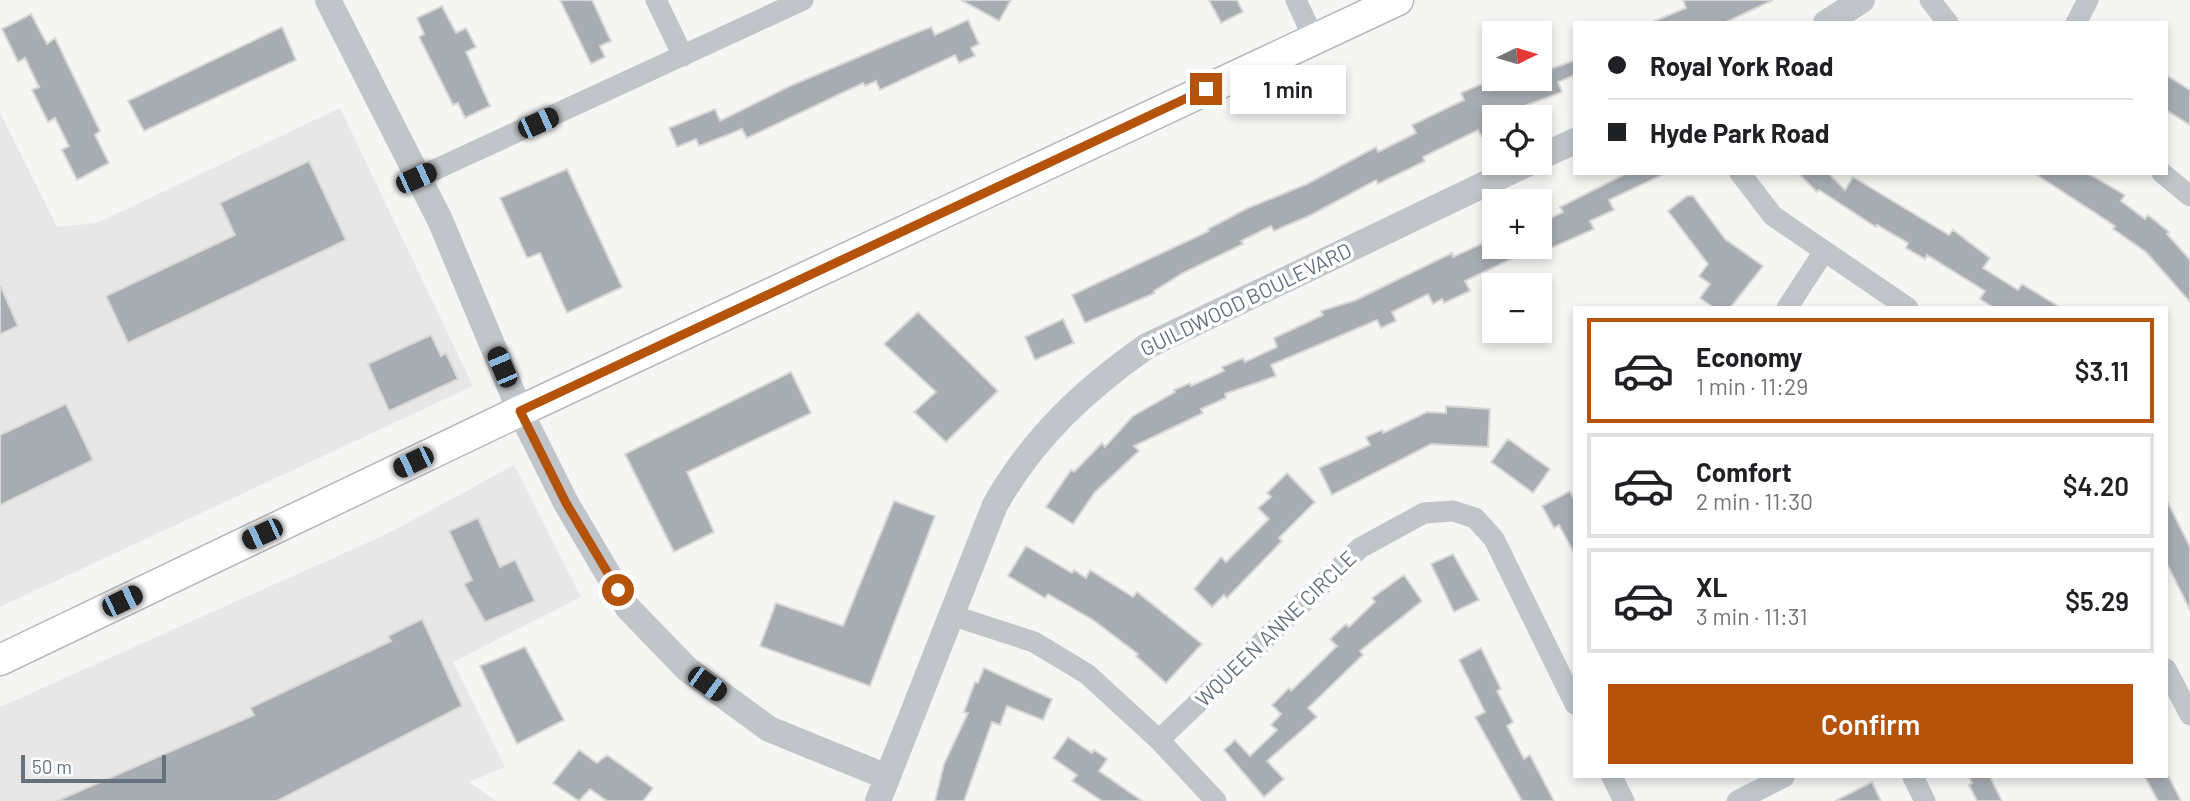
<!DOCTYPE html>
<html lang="en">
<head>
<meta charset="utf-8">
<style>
  :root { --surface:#fff; --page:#f6f6f6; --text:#202124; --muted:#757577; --line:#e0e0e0; --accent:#b45309 }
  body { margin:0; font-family:Barlow,sans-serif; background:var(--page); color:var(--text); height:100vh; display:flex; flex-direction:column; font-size:26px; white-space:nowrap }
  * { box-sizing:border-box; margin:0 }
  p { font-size:23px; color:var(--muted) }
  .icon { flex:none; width:38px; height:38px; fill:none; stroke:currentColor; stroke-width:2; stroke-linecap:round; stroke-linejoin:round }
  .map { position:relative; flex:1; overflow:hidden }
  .panel { position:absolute; left:1573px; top:306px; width:595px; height:472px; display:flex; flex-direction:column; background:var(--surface); border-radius:0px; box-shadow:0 4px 10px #0003 }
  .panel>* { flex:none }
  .banner { position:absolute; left:1573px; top:21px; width:595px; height:154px; border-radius:0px; box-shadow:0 4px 10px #0003; display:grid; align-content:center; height:154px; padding:0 35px; background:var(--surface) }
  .needle { width:46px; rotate:85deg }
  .tools { position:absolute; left:1482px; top:21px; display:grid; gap:14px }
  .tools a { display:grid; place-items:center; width:70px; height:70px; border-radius:0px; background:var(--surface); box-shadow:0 4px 10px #0003; font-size:35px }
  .scale { position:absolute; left:21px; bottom:18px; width:145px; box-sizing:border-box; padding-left:7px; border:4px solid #677281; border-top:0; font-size:19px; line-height:24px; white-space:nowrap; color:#677281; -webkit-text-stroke:5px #fff; paint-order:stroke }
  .end { position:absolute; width:32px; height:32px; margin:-16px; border:9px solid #b45309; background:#fff; box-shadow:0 0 0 4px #fff }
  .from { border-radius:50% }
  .bubble { position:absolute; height:49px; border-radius:0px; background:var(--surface); box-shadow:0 4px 10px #0003; font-size:23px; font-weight:600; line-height:49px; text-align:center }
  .car { position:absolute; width:21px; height:42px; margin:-21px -10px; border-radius:9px; box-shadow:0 0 5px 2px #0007; background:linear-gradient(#222 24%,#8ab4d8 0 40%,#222 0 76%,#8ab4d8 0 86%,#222 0) }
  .banner b { display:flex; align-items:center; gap:24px; height:66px; font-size:26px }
  .banner b+b { border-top:2px solid var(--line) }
  .banner i { width:18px; height:18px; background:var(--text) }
  ul { padding:12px 0 0; list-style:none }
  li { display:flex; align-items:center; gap:21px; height:105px; margin:0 14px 10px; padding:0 21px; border:4px solid var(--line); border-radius:0px }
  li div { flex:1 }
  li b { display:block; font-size:26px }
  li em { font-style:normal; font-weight:600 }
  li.selected { border-color:var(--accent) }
  li>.icon { width:63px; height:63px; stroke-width:1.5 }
  .action { display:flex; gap:14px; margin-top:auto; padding:14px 35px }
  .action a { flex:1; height:80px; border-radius:0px; background:var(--accent); color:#fff; font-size:28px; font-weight:600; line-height:80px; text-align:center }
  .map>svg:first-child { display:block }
</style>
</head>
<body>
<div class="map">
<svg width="2190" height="801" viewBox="0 0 2190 801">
  <rect width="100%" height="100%" fill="#f5f6f3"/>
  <path fill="#e6e7e6" d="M 340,108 L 473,386 L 0,607 L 0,113 L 57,227 L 97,223 Z
    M 514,465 L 581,597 L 453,662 L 505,767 L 469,782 L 496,801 L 0,801 L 0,707 L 389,533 Z"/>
  <path fill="#a8adb4" stroke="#d7d7d5" stroke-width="2" d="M 560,0 L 592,0 L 611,41 L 600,46 L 605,57 L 591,64 Z
    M 961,0 L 1011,0 L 999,21 Z
    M 1209,0 L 1237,0 L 1243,12 L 1221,23 Z
    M 1683,0 L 1773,0 L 1724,23 L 1650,23 L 1686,8 Z
    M 442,6 L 456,33 L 466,28 L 476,47 L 466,52 L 490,106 L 465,118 L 458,103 L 453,105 L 419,37 L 424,34 L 417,18 Z
    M 31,14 L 47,44 L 55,38 L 100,131 L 95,135 L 109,163 L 77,180 L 62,150 L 69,146 L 55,118 L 48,122 L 32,90 L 39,87 L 25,58 L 18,62 L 2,29 Z
    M 968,20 L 979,44 L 971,48 L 975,56 L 959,63 L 955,55 L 880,90 L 876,81 L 865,86 L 863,83 L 747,138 L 742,129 L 699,146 L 696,139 L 677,147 L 669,128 L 715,109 L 720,121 L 790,86 L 901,39 L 931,27 L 935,35 Z
    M 282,27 L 296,60 L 144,131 L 128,101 Z
    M 1575,60 L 1575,75 L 1558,82 L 1562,92 L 1519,108 L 1523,117 L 1494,117 L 1494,129 L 1481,136 L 1478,130 L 1423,157 L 1425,161 L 1378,184 L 1376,180 L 1311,215 L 1274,231 L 1271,226 L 1241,241 L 1243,244 L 1183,273 L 1154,291 L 1155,293 L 1085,323 L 1072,295 L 1209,231 L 1208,229 L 1248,208 L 1307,184 L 1376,147 L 1378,152 L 1416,133 L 1412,125 L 1464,100 L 1461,93 L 1486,82 L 1490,91 L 1524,79 L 1540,79 L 1540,73 Z
    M 2166,75 L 2190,90 L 2190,125 L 2166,110 Z
    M 309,161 L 346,240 L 128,343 L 106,296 L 235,235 L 220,203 Z
    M 567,169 L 622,287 L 567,313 L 540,253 L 527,258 L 500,198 Z
    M 1627,173 L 1666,173 L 1609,200 L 1614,210 L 1590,221 L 1594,229 L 1540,253 L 1540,223 L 1563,212 L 1560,207 Z
    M 1798,173 L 1828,173 L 1845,190 L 1853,177 L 1949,235 L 1953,230 L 1990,258 L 1983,268 L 2018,290 L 2022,284 L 2061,308 L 1994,308 L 1980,299 L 1985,291 L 1927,255 L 1925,259 L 1906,248 L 1908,243 L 1877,225 L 1876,227 L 1819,190 L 1817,192 Z
    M 2034,173 L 2087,173 L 2125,195 L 2121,201 L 2145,219 L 2148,215 L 2169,232 L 2167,234 L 2190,260 L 2190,302 L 2146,252 L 2113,229 L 2115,226 Z
    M 1687,196 L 1693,196 L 1725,239 L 1763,266 L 1730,308 L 1714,308 L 1700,298 L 1710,284 L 1699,276 L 1708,264 L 1668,211 Z
    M 1494,238 L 1494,247 L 1536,247 L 1465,281 L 1470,291 L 1444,303 L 1442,299 L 1433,304 L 1428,294 L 1392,312 L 1396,321 L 1381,328 L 1377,320 L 1271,365 L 1276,376 L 1225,394 L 1226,398 L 1201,409 L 1203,413 L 1134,446 L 1139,451 L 1095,492 L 1073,524 L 1046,507 L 1071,470 L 1074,472 L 1102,443 L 1105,447 L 1133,416 L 1175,392 L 1174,390 L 1190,383 L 1191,386 L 1224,371 L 1222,367 L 1243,358 L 1245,362 L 1277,347 L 1274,338 L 1323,315 L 1321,311 L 1356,300 L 1452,253 L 1453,257 Z
    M 0,285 L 18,326 L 0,334 Z
    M 918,312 L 998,391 L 946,442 L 914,412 L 936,392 L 884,344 Z
    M 1063,319 L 1074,343 L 1035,360 L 1025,337 Z
    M 431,335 L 441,356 L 446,353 L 458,379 L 389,411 L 368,364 Z
    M 791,372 L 811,413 L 687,472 L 714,532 L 674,552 L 625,454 Z
    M 66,404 L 93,460 L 0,505 L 0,435 Z
    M 1446,406 L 1490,409 L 1488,447 L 1431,444 L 1332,495 L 1319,468 L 1370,445 L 1366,437 L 1382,430 L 1383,433 L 1427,412 L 1446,413 Z
    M 1508,439 L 1550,469 L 1533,493 L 1491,462 Z
    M 1287,473 L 1315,502 L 1279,538 L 1282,541 L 1227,598 L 1224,595 L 1212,607 L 1194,589 L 1221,557 L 1226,562 L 1269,519 L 1258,508 L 1271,497 L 1267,493 Z
    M 1570,491 L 1575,501 L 1575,555 L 1559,525 L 1554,528 L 1542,506 Z
    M 2166,499 L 2190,547 L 2190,610 L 2166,562 Z
    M 894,501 L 935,516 L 870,686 L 760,646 L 776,603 L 843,626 Z
    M 478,518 L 500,567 L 515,560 L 535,601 L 485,622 L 464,584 L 472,580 L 449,531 Z
    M 1026,546 L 1072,573 L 1074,570 L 1086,578 L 1090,570 L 1133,597 L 1137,592 L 1202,644 L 1166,683 L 1136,656 L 1138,654 L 1093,620 L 1048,594 L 1045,598 L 1008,576 Z
    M 1453,554 L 1479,600 L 1454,612 L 1431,564 Z
    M 1404,575 L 1422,601 L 1360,651 L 1363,655 L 1308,708 L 1317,717 L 1267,761 L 1284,779 L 1264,797 L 1224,750 L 1235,740 L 1250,756 L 1277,730 L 1271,725 L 1281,714 L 1272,705 L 1289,688 L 1291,691 L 1337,646 L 1330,639 L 1346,624 L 1349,627 L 1375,602 L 1372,598 Z
    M 422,619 L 462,706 L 277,801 L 57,801 L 254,715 L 250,708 L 391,641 L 388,636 Z
    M 525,647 L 564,720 L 517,744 L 480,666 Z
    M 1481,648 L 1501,689 L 1497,691 L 1513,722 L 1507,726 L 1524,759 L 1530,755 L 1554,801 L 1522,801 L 1475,717 L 1485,712 L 1459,660 Z
    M 984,668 L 1052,699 L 1043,720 L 1007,706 L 1000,725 L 992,722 L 964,801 L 935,801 L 944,764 L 968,713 L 964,712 L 975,682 L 978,683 Z
    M 1068,737 L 1092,753 L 1094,750 L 1107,759 L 1099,771 L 1142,801 L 1102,801 L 1072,781 L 1077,775 L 1053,758 Z
    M 579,750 L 597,763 L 607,755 L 653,788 L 643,801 L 607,801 L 590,789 L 579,801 L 553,783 Z
    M 1969,777 L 1990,777 L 2002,801 L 1977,801 L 1969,785 L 1972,783 Z
    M 2145,777 L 2169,777 L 2181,801 L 2158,801 Z
    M 1872,782 L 1881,801 L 1835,801 Z"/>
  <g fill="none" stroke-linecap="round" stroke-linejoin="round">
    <g stroke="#b4b7bc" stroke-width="33">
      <path id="secondary" d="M 0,660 L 520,411 L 1398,0"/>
    </g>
    <path stroke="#c1c4c8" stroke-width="21" d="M 656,0 L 683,56
      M 1296,0 L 1314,39
      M 1930,0 L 1948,23
      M 2076,23 L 2088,0
      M 1740,173 L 1773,216 L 1908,308
      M 2162,173 L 2190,196
      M 417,178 L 803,0
      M 1787,308 L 1823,253
      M 951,615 L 1034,642 L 1087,674 L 1159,740
      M 2166,669 L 2190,715
      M 1612,777 L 1624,801
      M 1913,777 L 1925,801
      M 1216,801 L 1159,740 L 1360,548 L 1424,513 L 1453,511 L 1475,518 L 1494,539 L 1575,704
      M 1737,801 L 1784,777"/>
    <path stroke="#c1c4c8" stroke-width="26" d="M 328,0 L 440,220 L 520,411 L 566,503 L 628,608 L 687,669 L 769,729 L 887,777
      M 1826,23 L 1862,0
      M 1540,157 L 1575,141
      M 878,801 L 995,505 C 1033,438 1084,390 1147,346 L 1529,163"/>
    <use href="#secondary" stroke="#fff" stroke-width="30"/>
  </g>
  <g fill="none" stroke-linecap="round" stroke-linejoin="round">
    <path stroke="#b45309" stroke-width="9" d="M 618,590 L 566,503 L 520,411 L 1206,89"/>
  </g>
  <g text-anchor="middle" stroke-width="7" stroke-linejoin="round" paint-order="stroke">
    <g font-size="21" fill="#677281" stroke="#fff">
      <text transform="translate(1246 300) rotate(-26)" y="7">GUILDWOOD BOULEVARD</text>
      <text transform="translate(1276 629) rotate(-44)" y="7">WQUEEN ANNE CIRCLE</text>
    </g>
  </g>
</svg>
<div class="tools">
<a><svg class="needle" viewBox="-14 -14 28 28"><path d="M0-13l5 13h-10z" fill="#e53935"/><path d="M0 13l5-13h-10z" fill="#757577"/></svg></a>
<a><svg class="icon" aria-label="locate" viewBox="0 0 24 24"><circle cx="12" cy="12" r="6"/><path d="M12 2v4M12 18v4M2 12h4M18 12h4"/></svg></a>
<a>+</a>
<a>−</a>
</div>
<div class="scale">50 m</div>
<i class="end from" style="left:618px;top:590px"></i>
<i class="end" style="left:1206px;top:89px"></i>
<div class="bubble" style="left:1230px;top:65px;width:116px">1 min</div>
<i class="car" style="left:538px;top:123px;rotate:66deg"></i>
<i class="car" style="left:416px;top:178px;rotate:66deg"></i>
<i class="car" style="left:502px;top:367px;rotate:337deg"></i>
<i class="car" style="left:413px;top:462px;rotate:244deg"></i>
<i class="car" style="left:262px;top:534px;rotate:245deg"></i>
<i class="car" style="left:122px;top:601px;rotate:64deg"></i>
<i class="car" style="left:707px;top:684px;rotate:126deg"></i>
<div class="banner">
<b><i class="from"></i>Royal York Road</b>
<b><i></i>Hyde Park Road</b>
</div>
<section class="panel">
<ul>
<li class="selected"><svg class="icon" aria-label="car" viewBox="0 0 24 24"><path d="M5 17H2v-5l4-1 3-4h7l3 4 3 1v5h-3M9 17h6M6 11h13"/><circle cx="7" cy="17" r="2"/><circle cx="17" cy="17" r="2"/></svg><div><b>Economy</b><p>1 min · 11:29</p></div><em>$3.11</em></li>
<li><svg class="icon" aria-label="car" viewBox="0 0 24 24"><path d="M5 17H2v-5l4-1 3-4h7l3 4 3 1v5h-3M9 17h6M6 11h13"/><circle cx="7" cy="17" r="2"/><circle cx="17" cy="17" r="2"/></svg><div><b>Comfort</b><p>2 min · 11:30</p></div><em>$4.20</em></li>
<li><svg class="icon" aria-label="car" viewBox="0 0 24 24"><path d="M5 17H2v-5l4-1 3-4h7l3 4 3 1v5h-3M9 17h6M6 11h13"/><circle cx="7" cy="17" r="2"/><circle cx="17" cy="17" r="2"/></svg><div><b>XL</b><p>3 min · 11:31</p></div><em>$5.29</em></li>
</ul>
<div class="action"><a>Confirm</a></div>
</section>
</div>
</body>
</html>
